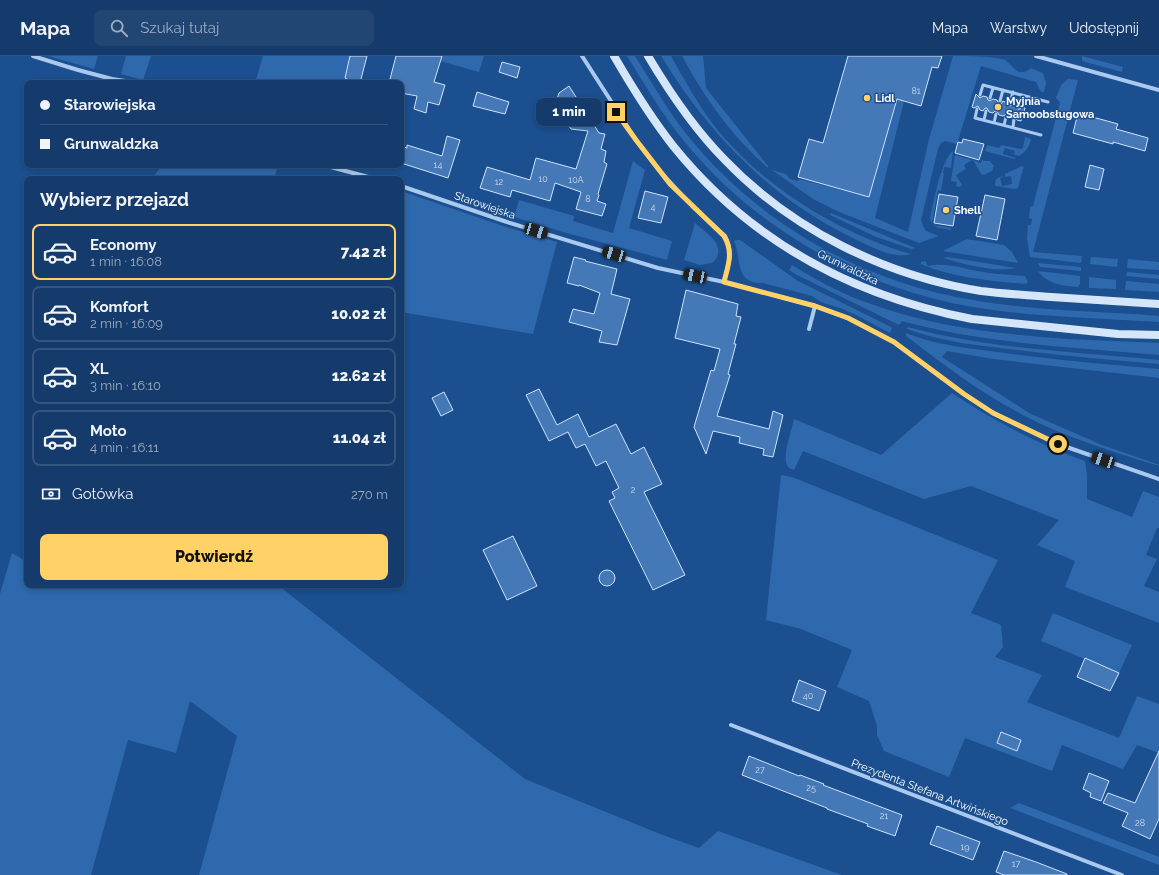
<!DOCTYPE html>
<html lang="pl">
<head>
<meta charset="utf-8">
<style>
  :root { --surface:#143b6b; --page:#214673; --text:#f1f3f6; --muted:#9dadc1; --line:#33557e; --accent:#ffd166 }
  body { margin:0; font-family:Raleway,sans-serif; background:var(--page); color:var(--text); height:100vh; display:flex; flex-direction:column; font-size:15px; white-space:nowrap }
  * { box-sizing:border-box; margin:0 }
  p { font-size:13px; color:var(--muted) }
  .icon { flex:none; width:22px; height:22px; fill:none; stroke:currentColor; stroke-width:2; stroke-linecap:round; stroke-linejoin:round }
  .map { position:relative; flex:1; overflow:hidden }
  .details { position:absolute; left:24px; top:120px; width:380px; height:412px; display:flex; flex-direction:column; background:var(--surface); border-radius:8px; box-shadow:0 2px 6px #0003,0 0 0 1px var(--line) }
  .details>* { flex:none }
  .guide { position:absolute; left:24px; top:24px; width:380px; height:88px; border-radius:8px; box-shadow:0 2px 6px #0003,0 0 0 1px var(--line); display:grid; align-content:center; height:88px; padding:0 16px; background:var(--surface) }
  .end { position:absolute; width:18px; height:18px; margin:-9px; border:5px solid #ffd166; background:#111; box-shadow:0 0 0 2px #111 }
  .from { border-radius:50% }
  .bubble { position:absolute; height:28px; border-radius:8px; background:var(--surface); box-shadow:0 2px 6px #0003,0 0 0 1px var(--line); font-size:13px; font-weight:800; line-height:28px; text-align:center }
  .car { position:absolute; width:12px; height:24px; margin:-12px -6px; border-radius:5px; box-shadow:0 0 3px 1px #0007; background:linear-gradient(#222 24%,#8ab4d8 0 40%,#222 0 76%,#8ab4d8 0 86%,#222 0) }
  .guide b { display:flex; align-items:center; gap:14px; height:38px; font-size:15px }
  .guide b+b { border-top:1px solid var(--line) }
  .guide i { width:10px; height:10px; background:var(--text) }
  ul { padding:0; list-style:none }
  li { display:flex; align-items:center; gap:12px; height:56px; margin:0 8px 6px; padding:0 8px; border:2px solid var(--line); border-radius:8px }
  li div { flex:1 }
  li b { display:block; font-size:15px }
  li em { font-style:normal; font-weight:800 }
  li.selected { border-color:var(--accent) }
  li>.icon { width:36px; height:36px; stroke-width:1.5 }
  h2 { padding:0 16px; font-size:18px; line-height:48px }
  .pay { display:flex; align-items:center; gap:10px; height:44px; padding:0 16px; font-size:15px }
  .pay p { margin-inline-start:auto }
  .action { display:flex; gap:8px; margin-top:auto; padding:8px 16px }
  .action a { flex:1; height:46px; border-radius:8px; background:var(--accent); color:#111; font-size:16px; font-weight:800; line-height:46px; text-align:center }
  header { display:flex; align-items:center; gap:24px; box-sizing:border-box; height:56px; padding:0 20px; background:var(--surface); border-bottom:1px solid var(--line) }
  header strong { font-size:19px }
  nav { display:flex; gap:22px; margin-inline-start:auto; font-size:14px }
  .search { width:280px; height:36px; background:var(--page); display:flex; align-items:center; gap:10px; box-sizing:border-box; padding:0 14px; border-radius:8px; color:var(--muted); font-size:15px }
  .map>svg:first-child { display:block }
</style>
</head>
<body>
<header>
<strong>Mapa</strong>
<div class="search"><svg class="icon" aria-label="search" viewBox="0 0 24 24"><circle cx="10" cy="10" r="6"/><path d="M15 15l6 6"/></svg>Szukaj tutaj</div>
<nav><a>Mapa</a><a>Warstwy</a><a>Udostępnij</a></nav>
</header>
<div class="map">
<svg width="1159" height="819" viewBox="0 0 1159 819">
  <rect width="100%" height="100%" fill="#1b4f8f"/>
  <path fill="#2e69ad" d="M 48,0 L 98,0 L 94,13 Z
    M 126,0 L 151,0 L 143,24 L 121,18 Z
    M 263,0 L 351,0 L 346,27 L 255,27 Z
    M 442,0 L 484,0 L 479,16 L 440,5 Z
    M 627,0 L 635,0 C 652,27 668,55 688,80 C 759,168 862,226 973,244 C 1034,255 1097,255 1159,260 L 1159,266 C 1097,262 1034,261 973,251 C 860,232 755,173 683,84 C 662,58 645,29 627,0 Z
    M 661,0 L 671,0 C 684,23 697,47 713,68 C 760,129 838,177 911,198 C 893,203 874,192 857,184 C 772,144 710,80 661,0 Z
    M 682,0 L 703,0 L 706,32 L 768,110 L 768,112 C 730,78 706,44 682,0 Z
    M 910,0 L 917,0 L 904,45 L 875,162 L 908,176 L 929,83 L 953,0 C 965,0 995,0 1005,4 C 1014,10 1018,23 1031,12 L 1043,17 L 1046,27 L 1044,36 L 1041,36 L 1036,26 L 981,10 L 957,88 L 945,85 L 941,87 L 938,93 L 921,164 L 923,170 L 926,175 L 939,180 L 919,187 L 839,156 L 813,143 L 772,114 L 786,118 L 790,123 L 798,125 L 799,123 L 869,141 Z
    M 1082,0 L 1123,11 L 1122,16 L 1082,5 Z
    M 1068,23 L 1078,24 L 1033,196 L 1082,200 L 1081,207 L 1030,201 L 1027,182 L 1028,169 L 1031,169 L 1032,163 L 1029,162 L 1030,151 L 1033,150 L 1060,46 L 1056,42 L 1061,29 Z
    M 1025,81 L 1031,83 C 1029,92 1026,95 1019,100 L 1010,97 L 1014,98 L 1015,95 L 1005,92 L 1003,98 L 1016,102 L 1014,103 L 985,95 L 987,89 L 999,92 L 1001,89 L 1021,93 L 1023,92 Z
    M 953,95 L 951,112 L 944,111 L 943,117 L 944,117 L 941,135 L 938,134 L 932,167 L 934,169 L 951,172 L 951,174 C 942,172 933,173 930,163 C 933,148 941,104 953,95 Z
    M 955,99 L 972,104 L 964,109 L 966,113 L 956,119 L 962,129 L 960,131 L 956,130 L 957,126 L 951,125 Z
    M 982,103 L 984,105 L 990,105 L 994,110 L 992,115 L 984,119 L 981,118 L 973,104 L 981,107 Z
    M 633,105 L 645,114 L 629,172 L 672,185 L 667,204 L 563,176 L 514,161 L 519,144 L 574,160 L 573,165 L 613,177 Z
    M 162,109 L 278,109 L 274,123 L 143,123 L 154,120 Z
    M 1022,110 L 1024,111 L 1023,113 L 1018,132 L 1015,133 L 996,130 L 995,129 L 996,123 L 1002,120 L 1003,121 L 1000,122 L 1002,130 L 1012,128 L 1011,120 L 1005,121 L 1005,118 Z
    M 401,135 L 506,171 L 557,186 L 533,278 L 401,256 Z
    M 831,157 L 915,192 L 911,193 L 874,180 L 830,159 Z
    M 695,167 C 706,177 730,191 712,207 L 700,209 L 684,204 Z
    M 967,183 L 1004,189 L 1012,196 L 1018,207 L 943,195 Z
    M 737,184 L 740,184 L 798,225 L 889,270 L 892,272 L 890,277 L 856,259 L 843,253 L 821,246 L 812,240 L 763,227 C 734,228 742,203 734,185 Z
    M 948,201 L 1016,212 C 995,217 963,208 943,202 Z
    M 1091,201 L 1118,203 L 1117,211 L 1090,208 Z
    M 1128,203 L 1159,206 L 1159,214 L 1127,212 Z
    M 925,205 L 928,210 C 945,206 961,212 978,215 C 994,218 1010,219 1025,220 L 1028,226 L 1026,228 C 992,225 953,222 921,208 L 921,206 Z
    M 1038,207 L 1081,211 L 1081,215 L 1040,211 Z
    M 792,209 C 818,225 845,240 874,249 C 938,272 1001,278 1068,283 C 1098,284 1129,286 1159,287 L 1159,299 C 1073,291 985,288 902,265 L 899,269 L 797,219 L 789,214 Z
    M 1038,215 L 1080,220 L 1080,228 L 1078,231 C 1063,230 1047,228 1038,215 Z
    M 1127,216 L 1159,219 L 1159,223 L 1126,220 Z
    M 1089,221 L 1116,224 L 1116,233 L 1089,232 Z
    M 1126,225 L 1159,228 L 1159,236 L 1125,234 Z
    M 908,271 C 989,293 1076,296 1159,304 L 1159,308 C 1112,304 1065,300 1018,294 C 980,290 943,286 907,273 Z
    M 906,277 C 935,289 967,292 998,296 C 1051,304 1105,308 1159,313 L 1159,322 L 993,303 L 947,295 L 942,301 L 1031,358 L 1102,389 L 1151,406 L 1159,409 L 1159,410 C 1114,396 1067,382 1025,360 C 982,338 944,309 906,280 Z
    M 952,337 C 994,365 1037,388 1085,405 L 1087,420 L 1087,443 L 1132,461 L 1143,435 L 1159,441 L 1159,472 L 1157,472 L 1146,499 L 1157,503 L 1144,530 L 1159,536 L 1159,567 L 1065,531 L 1075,505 L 1037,489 L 1059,464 L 971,430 L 924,443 L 803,395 L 794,414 C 791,413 788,412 787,409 C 782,400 792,373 794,363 L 881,399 Z
    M 781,419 L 792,421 L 998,504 L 971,557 L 1001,569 L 1003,591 L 995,601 L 1042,619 L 1027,646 L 1119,682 L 1137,640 L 1159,648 L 1159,697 L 1137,689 L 1123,713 L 1062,689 L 1052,715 L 965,682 L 949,721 L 884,695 L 877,679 L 877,670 L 869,645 L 837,631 L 852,594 L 801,573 L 766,564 Z
    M 12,497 L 27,506 L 27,529 L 279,529 L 284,534 L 525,723 L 660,778 L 699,792 L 718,775 L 842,819 L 199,819 L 237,680 L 190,645 L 176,697 L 128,684 L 91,819 L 0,819 L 0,538 Z
    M 1053,557 L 1132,589 L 1119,617 L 1041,585 Z
    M 1019,747 L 1159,801 L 1159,809 L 1010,752 Z"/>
  <path fill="#4478b7" stroke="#cfe3fa" d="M 350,0 L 367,0 L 360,27 L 346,27 L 347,23 L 345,22 Z
    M 396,0 L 442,0 L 434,26 L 445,29 L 439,49 L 428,46 L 426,57 L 414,53 L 417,40 L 401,37 L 401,27 L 389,27 Z
    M 848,0 L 942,0 L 938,12 L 932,11 L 921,50 L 897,43 L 869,141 L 798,121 L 809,83 L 823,87 Z
    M 502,6 L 520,11 L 517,22 L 499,16 Z
    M 569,30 L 599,77 L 605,78 L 601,93 L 606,95 L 604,106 L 607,108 L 598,138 L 599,139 L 597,145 L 606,148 L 602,160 L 576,153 L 581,136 L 555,127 L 550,145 L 512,134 L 510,141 L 480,132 L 487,111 L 530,124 L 536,102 L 576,113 L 588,75 L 571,73 L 555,49 L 559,37 Z
    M 477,36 L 509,46 L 505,58 L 473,50 Z
    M 976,38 L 980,42 L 983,40 L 987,41 L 988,44 L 990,45 L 993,43 L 997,44 L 999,48 L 1001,48 L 1003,45 L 1007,47 L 1009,50 L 1013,48 L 1016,49 L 1018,53 L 1020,53 L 1022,51 L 1025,52 L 1021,65 L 1017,64 L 1015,60 L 1011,62 L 1009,62 L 1007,58 L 1003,60 L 999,59 L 997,55 L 995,55 L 993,57 L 989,56 L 987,52 L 985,52 L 983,55 L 980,54 L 978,50 L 974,52 L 972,51 Z
    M 1078,57 L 1118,68 L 1116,73 L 1148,82 L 1145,95 L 1113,86 L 1113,88 L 1073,77 Z
    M 447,80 L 460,84 L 448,122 L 401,107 L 401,90 L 407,92 L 407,89 L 442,100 Z
    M 963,83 L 984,88 L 979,104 L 955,97 L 958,86 L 962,87 Z
    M 1090,109 L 1104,113 L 1099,134 L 1085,131 Z
    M 645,135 L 668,141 L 661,167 L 638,162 Z
    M 939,138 L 958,141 L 953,170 L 934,167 Z
    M 985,139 L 1005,143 L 997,184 L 976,180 Z
    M 574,201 L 586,204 L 585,205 L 617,213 L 611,238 L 630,243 L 617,289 L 599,286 L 602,275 L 569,266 L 573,253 L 594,258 L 600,237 L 579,229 L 579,230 L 567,227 Z
    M 686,234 L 738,248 L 736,260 L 741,261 L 734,288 L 736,288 L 728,318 L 730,319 L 717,360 L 769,373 L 773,355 L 783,359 L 773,401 L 763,399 L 764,393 L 739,387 L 740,381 L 713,375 L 706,398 L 694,371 L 711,314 L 714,315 L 720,293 L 675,282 Z
    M 539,333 L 557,369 L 578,358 L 589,381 L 616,368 L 631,398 L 644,391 L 662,428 L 644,436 L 685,519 L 653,534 L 609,445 L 615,442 L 612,436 L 619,432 L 606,405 L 596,410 L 585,388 L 576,392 L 568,376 L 549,385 L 526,339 Z
    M 444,336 L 453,354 L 441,360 L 432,342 Z
    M 513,480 L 537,530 L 507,544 L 483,494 Z
    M599 522a8 8 0 1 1 16 0a8 8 0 1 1-16 0Z
    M 1085,602 L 1119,617 L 1110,635 L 1077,621 Z
    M 799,624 L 826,635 L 819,655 L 792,645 Z
    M 1001,676 L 1021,684 L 1017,695 L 997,687 Z
    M 1159,695 L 1159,763 L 1150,783 L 1122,770 L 1128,757 L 1103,747 L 1108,737 L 1135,747 Z
    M 749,700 L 799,720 L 800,719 L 824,728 L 823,729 L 902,759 L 895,780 L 867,770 L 868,768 L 827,753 L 827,752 L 742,719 Z
    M 1089,717 L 1109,725 L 1101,745 L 1090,741 L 1091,737 L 1083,733 Z
    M 937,770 L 980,786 L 973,804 L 930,788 Z
    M 1004,795 L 1036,806 L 1067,818 L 1067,819 L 1004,819 L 996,816 Z"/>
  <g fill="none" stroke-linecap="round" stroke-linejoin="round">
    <path stroke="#a9c9ee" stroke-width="3" d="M 980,39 L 983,29 L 1048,46
      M 990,42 L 993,32
      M 1000,45 L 1003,34
      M 1010,47 L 1013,36
      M 1019,50 L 1022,39
      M 977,53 L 975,62 L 1041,79
      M 984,64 L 986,55
      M 994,67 L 996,58
      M 1004,69 L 1006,61
      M 1013,71 L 1014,63"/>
    <path stroke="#a9c9ee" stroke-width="4" d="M 33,0 L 78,14 L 112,23 L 139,27
      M 582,0 L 636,84 L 658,113 L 693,151 L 725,180 C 734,197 728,209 724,226
      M 1036,0 L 1159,34
      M 323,109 L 376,123
      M 401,130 L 507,166 L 658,212 L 724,226 L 815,250 L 848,262 L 894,286 L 964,338 L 993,357 L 1058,388 L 1159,423
      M 809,273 L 815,250
      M 731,669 L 1122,819"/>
    <path stroke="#d6e6fa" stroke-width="8" d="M 614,0 C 632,31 651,62 674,91 C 751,186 853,240 972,263 L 1118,278 L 1159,279
      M 648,0 C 670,37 694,73 725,104 C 792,174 886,220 981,235 C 1004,238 1028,239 1051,241 C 1087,243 1123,246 1159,248"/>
  </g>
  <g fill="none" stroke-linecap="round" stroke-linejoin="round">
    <path stroke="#ffd166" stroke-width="5" d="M 616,56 L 636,84 L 670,128 L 724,180 C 734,197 728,209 724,226 L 815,250 L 848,262 L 894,286 L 964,338 L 993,357 L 1058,388"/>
  </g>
  <g fill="#ffd166" stroke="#1b4f8f" stroke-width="1.5">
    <circle cx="867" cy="42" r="4"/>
    <circle cx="998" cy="51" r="4"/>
    <circle cx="946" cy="154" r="4"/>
  </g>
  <g text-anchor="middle" stroke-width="3" stroke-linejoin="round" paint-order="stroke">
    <g font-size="9" fill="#d0dded">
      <text x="916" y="38">81</text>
      <text x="438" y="112">14</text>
      <text x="543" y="126">10</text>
      <text x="576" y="127">10A</text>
      <text x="499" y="129">12</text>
      <text x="588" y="146">8</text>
      <text x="653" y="154">4</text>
      <text x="633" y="437">2</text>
      <text x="808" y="643">40</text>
      <text x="760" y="717">27</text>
      <text x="811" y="735">25</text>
      <text x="884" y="763">21</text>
      <text x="1140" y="770">28</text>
      <text x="965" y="794">19</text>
      <text x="1016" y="811">17</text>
    </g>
    <g font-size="11" font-weight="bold" fill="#fff" stroke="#1b4f8f" text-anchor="start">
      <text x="875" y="46">Lidl</text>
      <text x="1006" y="49">Myjnia<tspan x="1006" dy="13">Samoobsługowa</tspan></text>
      <text x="954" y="158">Shell</text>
    </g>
    <g font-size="11" fill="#fff" stroke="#1b4f8f">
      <text transform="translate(485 149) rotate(19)" y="4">Starowiejska</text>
      <text transform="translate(848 211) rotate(26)" y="4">Grunwaldzka</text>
      <text transform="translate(930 736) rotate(21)" y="4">Prezydenta Stefana Artwińskiego</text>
    </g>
  </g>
</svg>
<i class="end from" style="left:1058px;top:388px"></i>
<i class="end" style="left:616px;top:56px"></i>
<div class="bubble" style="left:536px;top:42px;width:66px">1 min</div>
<i class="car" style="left:536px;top:175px;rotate:107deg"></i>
<i class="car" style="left:614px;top:198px;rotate:286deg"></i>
<i class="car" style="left:695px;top:220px;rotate:282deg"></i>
<i class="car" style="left:1103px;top:404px;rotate:289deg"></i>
<div class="guide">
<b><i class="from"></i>Starowiejska</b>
<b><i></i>Grunwaldzka</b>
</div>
<section class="details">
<h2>Wybierz przejazd</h2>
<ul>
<li class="selected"><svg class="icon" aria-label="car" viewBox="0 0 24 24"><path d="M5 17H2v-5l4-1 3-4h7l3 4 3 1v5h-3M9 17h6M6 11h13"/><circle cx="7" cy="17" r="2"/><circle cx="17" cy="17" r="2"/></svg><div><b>Economy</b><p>1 min · 16:08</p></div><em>7.42 zł</em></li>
<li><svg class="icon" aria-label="car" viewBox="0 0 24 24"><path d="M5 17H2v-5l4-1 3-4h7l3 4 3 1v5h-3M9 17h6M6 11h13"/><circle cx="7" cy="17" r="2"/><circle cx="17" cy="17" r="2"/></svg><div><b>Komfort</b><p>2 min · 16:09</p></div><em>10.02 zł</em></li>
<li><svg class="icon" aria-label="car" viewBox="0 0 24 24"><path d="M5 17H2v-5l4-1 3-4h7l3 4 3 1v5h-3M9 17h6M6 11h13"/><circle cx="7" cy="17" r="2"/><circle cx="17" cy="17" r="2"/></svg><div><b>XL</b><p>3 min · 16:10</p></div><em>12.62 zł</em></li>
<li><svg class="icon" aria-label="car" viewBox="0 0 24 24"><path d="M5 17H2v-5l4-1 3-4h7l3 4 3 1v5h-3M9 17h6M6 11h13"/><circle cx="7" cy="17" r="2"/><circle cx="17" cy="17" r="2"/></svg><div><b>Moto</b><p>4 min · 16:11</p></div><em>11.04 zł</em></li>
</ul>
<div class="pay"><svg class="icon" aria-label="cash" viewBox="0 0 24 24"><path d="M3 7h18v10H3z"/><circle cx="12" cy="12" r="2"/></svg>Gotówka<p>270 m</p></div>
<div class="action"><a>Potwierdź</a></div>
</section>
</div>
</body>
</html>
